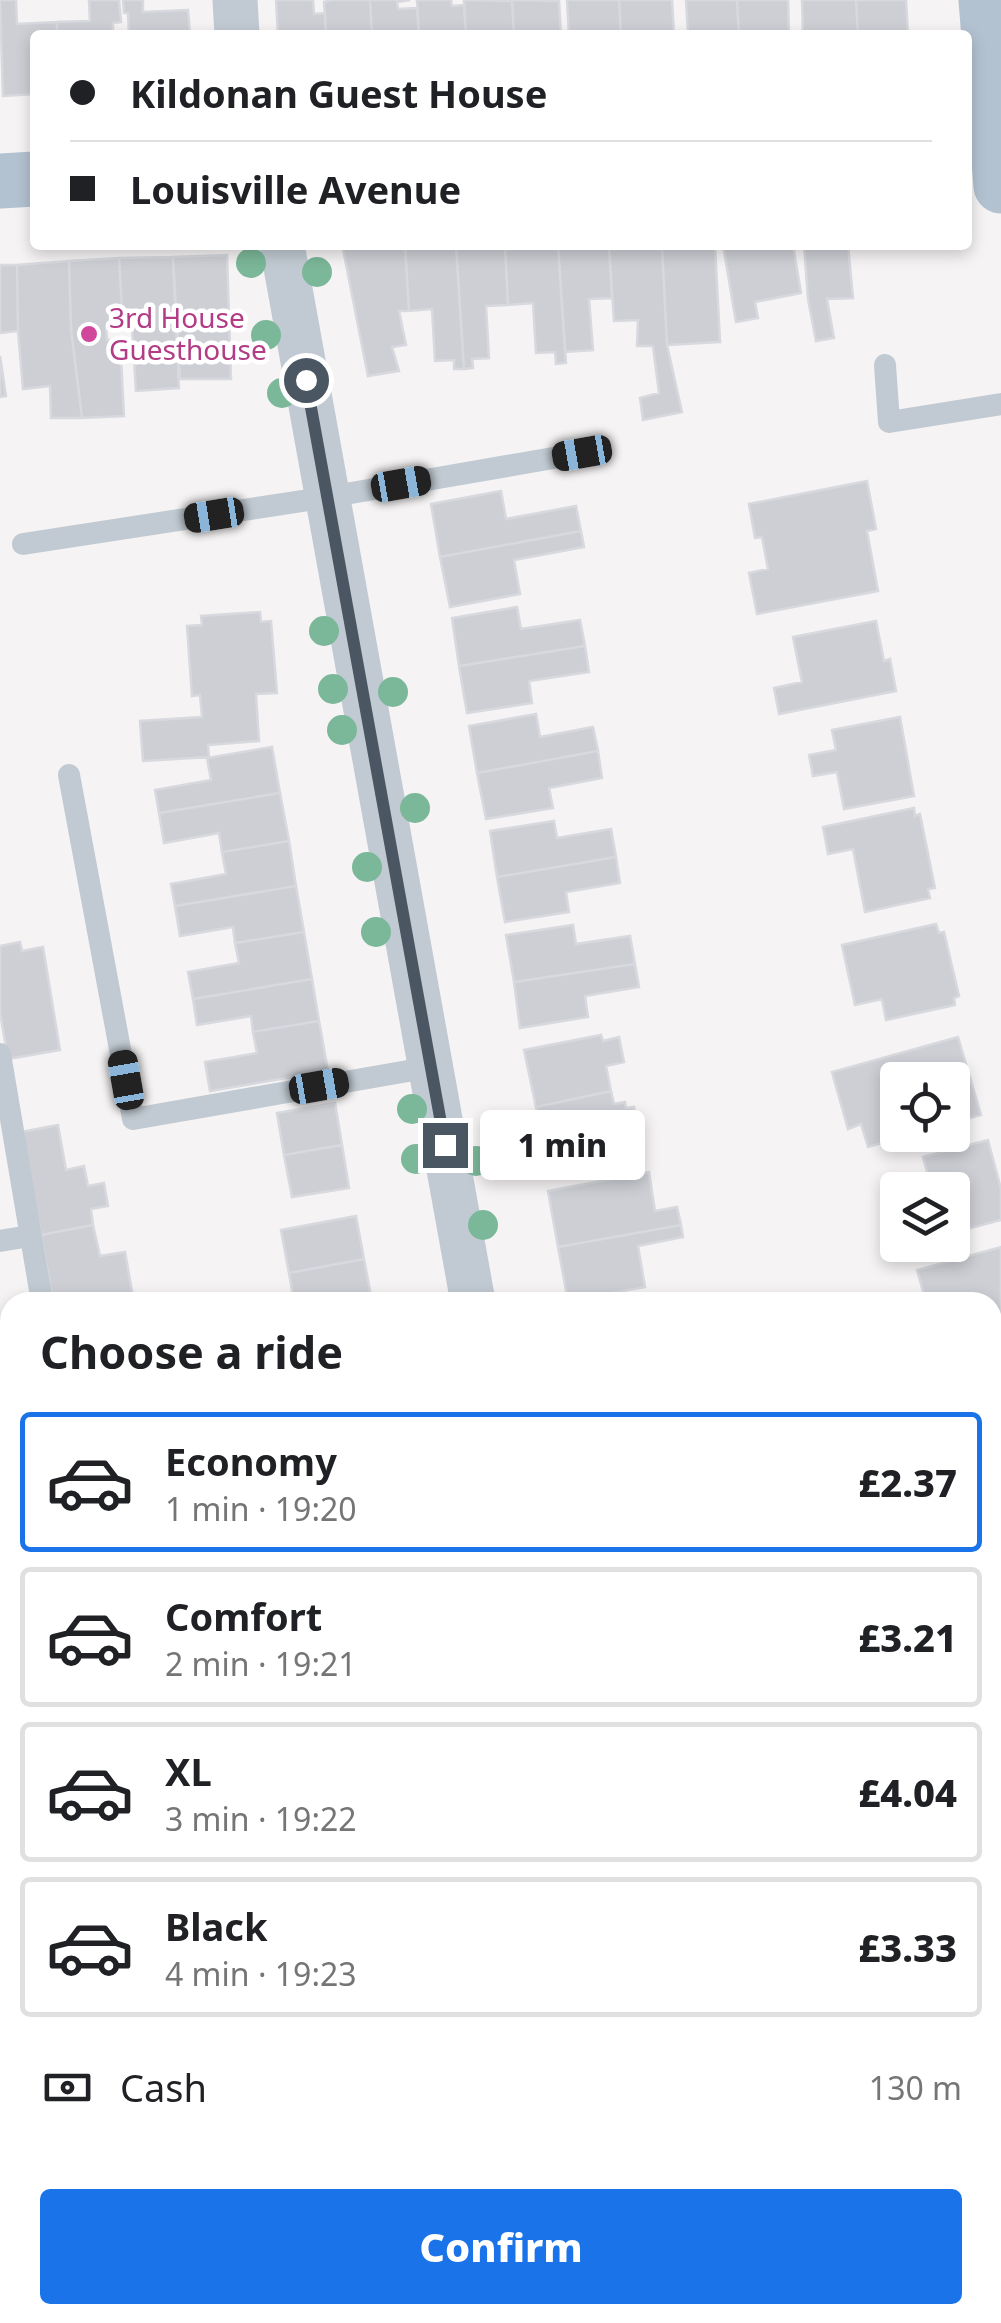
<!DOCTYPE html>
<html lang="en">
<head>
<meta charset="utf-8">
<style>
  :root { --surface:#fff; --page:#f6f6f6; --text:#202124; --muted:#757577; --line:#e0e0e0; --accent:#1a73e8 }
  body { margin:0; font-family:"Noto Sans",sans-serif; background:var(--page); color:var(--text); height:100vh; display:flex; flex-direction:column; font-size:38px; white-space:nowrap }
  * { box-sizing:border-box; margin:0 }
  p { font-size:32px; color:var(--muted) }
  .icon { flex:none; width:55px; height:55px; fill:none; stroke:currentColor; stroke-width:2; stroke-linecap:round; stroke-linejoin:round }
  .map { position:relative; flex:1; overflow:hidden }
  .details { position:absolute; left:0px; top:1292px; width:1002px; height:1032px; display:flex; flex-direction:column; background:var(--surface); border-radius:30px 30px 0 0; box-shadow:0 5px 15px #0003 }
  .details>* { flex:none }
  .banner { position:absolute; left:30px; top:30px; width:942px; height:220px; border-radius:10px; box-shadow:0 5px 15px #0003; display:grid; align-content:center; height:220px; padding:0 40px; background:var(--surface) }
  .controls { position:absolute; left:880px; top:1062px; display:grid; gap:20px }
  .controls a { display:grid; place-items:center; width:90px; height:90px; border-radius:10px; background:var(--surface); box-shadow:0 5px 15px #0003; font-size:50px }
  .end { position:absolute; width:45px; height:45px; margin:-22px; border:12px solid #4a5661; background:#fff; box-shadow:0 0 0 5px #fff }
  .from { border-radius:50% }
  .bubble { position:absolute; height:70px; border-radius:10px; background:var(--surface); box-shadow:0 5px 15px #0003; font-size:32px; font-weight:800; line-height:70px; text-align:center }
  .car { position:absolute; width:30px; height:60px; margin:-30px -15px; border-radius:12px; box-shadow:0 0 8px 2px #0007; background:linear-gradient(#222 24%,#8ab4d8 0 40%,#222 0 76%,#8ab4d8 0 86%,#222 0) }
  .banner b { display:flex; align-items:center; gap:35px; height:95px; font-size:38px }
  .banner b+b { border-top:2px solid var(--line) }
  .banner i { width:25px; height:25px; background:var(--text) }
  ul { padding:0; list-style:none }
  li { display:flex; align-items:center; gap:30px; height:140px; margin:0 20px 15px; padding:0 20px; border:5px solid var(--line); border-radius:10px }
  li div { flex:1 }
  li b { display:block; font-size:38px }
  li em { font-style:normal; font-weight:800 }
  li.active { border-color:var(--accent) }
  li>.icon { width:90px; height:90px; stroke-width:1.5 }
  h2 { padding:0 40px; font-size:45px; line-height:120px }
  .pay { display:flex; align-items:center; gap:25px; height:110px; padding:0 40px; font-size:38px }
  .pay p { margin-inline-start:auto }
  .cta { display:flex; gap:20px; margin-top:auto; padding:20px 40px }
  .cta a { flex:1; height:115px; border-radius:10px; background:var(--accent); color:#fff; font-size:40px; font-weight:800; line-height:115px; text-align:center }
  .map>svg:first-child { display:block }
</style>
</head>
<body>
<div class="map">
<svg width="1001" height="2323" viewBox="0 0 1001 2323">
  <rect width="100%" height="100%" fill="#f5f3f3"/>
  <path fill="#cdcfd5" stroke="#d7d9de" stroke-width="2.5" d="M 0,0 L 16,0 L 17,24 L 57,22 L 57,35 L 35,35 L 35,94 L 3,96 Z
    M 89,0 L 119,0 L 121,22 L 113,23 L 113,35 L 57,35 L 57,22 L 90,21 Z
    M 123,0 L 143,0 L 143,12 L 188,10 L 190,35 L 129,35 L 128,13 L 124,13 Z
    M 276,0 L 313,0 L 314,14 L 325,13 L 326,35 L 278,35 Z
    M 332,0 L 370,0 L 372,35 L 326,35 L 324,2 Z
    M 370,0 L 410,0 L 397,2 L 398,9 L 417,8 L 419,35 L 372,35 Z
    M 417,0 L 451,0 L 452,6 L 464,5 L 466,35 L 419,35 Z
    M 464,0 L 512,1 L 514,35 L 466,35 Z
    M 512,0 L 559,1 L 561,35 L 514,35 Z
    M 567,0 L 619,0 L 621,35 L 569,35 Z
    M 619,0 L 672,0 L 674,35 L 621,35 Z
    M 686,0 L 737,0 L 739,35 L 688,35 Z
    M 737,0 L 788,0 L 789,35 L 739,35 Z
    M 802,0 L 856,0 L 858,35 L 803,35 Z
    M 856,0 L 906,0 L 908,35 L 858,35 Z
    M 390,245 L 405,245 L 409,311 L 399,311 L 406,345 L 392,347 L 399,371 L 368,376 L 343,249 Z
    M 405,245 L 456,245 L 464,369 L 454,369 L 454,360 L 435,361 L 432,309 L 409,311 Z
    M 456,245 L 505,245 L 508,305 L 486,306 L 489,358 L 472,359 L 473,368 L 464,369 Z
    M 505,245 L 558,245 L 566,363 L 556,364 L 555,352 L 536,353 L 533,303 L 508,305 Z
    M 558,245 L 609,245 L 612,298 L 589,299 L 593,350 L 565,352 Z
    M 609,245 L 662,245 L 667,345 L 682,412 L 643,420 L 640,398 L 659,393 L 653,346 L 637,346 L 638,320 L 614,321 Z
    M 662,245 L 715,245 L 720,342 L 667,345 Z
    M 723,245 L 793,245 L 801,293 L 755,302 L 758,318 L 736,322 Z
    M 804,245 L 848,245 L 853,298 L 827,299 L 834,338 L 816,341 L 808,299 Z
    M 227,255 L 231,379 L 180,379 L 173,257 Z
    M 173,257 L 179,388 L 136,391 L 132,327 L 123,327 L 119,258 Z
    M 119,258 L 123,327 L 106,327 L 107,340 L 120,340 L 124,416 L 82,418 L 71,329 L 69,261 Z
    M 69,261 L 71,329 L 82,418 L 51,418 L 50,386 L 23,389 L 18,331 L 17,265 Z
    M 0,265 L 17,265 L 18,331 L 0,333 Z
    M 0,356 L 6,396 L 0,397 Z
    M 867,481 L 876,529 L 867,531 L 878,591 L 757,614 L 749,573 L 768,569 L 762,537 L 755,538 L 749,504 Z
    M 501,491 L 506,519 L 576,506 L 581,531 L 440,557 L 431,504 Z
    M 581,531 L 584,547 L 514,560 L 520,594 L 450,607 L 440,557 Z
    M 517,607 L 521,629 L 580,620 L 585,646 L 459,666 L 452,618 Z
    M 260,612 L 261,622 L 271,621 L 277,693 L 256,694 L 259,741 L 208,745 L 209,757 L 143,761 L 140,721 L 202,717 L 200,695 L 192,696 L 187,626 L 202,625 L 201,616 Z
    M 876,621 L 884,661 L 890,659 L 896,691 L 779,714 L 774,688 L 802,682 L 793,637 Z
    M 585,646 L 589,672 L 529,681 L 532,703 L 467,713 L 459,666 Z
    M 536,714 L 540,737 L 593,727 L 598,751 L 477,773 L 469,726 Z
    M 900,717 L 914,796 L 844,809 L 837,772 L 813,776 L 809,755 L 836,750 L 832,730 Z
    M 272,747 L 280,793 L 159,813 L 155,790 L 211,780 L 207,758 Z
    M 598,751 L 602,778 L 549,788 L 553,808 L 486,819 L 477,773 Z
    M 280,793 L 289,841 L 222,852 L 219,833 L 164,843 L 159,813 Z
    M 914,808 L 915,816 L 920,814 L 935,888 L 928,889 L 930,898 L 865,912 L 853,849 L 828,854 L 823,827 Z
    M 554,821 L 557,838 L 611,829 L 616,857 L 497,877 L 490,831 Z
    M 289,841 L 296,886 L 175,906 L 171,884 L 226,874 L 222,852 Z
    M 616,857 L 620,883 L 566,892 L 569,912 L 505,922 L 497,877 Z
    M 296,886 L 304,932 L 235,943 L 233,927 L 180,936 L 175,906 Z
    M 936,924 L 939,933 L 944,932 L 959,996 L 954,998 L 955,1005 L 886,1020 L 882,999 L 855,1005 L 842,945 Z
    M 573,925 L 576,944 L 630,936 L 635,964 L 514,982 L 506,935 Z
    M 304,932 L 312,979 L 193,999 L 188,972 L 239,963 L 235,943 Z
    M 20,942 L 22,951 L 43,947 L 60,1050 L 8,1059 L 0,1012 L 0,946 Z
    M 635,964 L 639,987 L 585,996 L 588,1017 L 520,1028 L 514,982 Z
    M 312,979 L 319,1021 L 253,1032 L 251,1016 L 197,1025 L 193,999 Z
    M 319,1021 L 328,1071 L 210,1091 L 205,1062 L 257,1053 L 253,1032 Z
    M 601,1035 L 603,1041 L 619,1037 L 624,1062 L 606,1066 L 611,1091 L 536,1107 L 524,1050 Z
    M 958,1037 L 981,1115 L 952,1123 L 952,1080 L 898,1080 L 898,1135 L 910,1135 L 868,1147 L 861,1124 L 848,1129 L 832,1072 Z
    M 611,1091 L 614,1104 L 625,1102 L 626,1108 L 634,1107 L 642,1143 L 547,1162 L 536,1107 Z
    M 335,1103 L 342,1145 L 284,1155 L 277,1113 Z
    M 58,1125 L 66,1170 L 84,1166 L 88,1186 L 104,1183 L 108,1206 L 91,1209 L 93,1225 L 41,1235 L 21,1132 Z
    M 988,1140 L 1001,1189 L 1001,1220 L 952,1233 L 952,1190 L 919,1190 L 931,1187 L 923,1157 Z
    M 342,1145 L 349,1188 L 292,1197 L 284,1155 Z
    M 649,1172 L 655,1211 L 677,1207 L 681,1225 L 558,1247 L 548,1191 Z
    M 356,1216 L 364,1259 L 289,1273 L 281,1230 Z
    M 93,1225 L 100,1256 L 125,1252 L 134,1302 L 53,1302 L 41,1235 Z
    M 681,1225 L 683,1237 L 638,1246 L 645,1287 L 568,1301 L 558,1247 Z
    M 1001,1247 L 1001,1339 L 992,1342 L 992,1302 L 926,1302 L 917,1270 Z
    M 364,1259 L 372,1301 L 294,1302 L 289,1273 Z
    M 1001,1401 L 1001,1501 L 992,1503 L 992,1403 Z
    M 5,1823 L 6,1826 L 10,1825 L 10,1866 L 0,1868 L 0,1824 Z
    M 7,2068 L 10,2084 L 0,2086 L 0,2069 Z
    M 10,2145 L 10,2171 L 0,2173 L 0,2147 Z
    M 10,2177 L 10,2192 L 0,2194 L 0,2178 Z
    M 4,2237 L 10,2262 L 10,2290 L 0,2292 L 0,2238 Z
    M 992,2243 L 1001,2243 L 1001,2305 L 992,2306 Z
    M 10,2290 L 10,2315 L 44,2315 L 45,2323 L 0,2323 L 0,2292 Z
    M 489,2315 L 549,2315 L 551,2323 L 490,2323 Z
    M 706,2315 L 795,2315 L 795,2322 L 706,2323 Z
    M 801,2315 L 871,2315 L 801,2320 Z"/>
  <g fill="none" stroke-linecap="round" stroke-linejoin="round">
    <path stroke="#c1cad2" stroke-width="22" d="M 885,365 L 889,422 L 1001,404
      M 23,544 L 328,497 L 582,453
      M 69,775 L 133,1119 L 431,1067
      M 0,1054 L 42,1302
      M 0,1241 L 30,1236
      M 0,1809 L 10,1808
      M 0,1940 L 10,1938
      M 194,2323 L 245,2315"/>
    <path stroke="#c1cad2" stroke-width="45" d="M 235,0 L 237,35
      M 282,245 L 473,1302
      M 648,2315 L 649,2323"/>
    <path stroke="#b3c2d1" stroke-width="55" d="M 986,0 L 1001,186
      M 0,181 L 35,179"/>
  </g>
  <g fill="#7bb799">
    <circle cx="251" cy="263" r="15"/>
    <circle cx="317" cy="272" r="15"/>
    <circle cx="266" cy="335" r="15"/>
    <circle cx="282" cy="393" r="15"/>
    <circle cx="324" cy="631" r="15"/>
    <circle cx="333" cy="689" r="15"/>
    <circle cx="393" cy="692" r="15"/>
    <circle cx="342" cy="730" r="15"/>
    <circle cx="415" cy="808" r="15"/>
    <circle cx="367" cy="867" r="15"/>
    <circle cx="376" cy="932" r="15"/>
    <circle cx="412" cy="1109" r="15"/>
    <circle cx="416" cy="1159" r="15"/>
    <circle cx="476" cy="1161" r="15"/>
    <circle cx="483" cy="1225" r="15"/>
  </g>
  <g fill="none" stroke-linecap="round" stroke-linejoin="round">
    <path stroke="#4a5661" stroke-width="12" d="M 306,380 L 445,1145"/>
  </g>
  <circle fill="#d1479c" stroke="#fff" stroke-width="4" cx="89" cy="334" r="10"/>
  <g text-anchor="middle" stroke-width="9" stroke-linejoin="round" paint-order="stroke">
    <g font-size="28" fill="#b23c85" stroke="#fff" text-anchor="start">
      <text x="109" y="328">3rd House<tspan x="109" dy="32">Guesthouse</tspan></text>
    </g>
  </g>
</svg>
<div class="controls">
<a><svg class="icon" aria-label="locate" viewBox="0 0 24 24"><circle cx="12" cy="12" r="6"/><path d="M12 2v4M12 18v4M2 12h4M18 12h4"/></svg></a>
<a><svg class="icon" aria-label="layers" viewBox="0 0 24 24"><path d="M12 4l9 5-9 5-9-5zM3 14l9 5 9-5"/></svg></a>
</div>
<i class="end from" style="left:306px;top:380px"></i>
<i class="end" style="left:445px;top:1145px"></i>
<div class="bubble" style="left:480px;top:1110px;width:165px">1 min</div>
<i class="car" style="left:582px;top:453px;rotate:260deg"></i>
<i class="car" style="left:401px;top:484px;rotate:80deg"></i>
<i class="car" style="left:214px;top:515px;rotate:261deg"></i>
<i class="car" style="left:126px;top:1080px;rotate:350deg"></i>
<i class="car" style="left:319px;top:1086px;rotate:80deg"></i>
<div class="banner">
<b><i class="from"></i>Kildonan Guest House</b>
<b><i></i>Louisville Avenue</b>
</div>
<section class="details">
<h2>Choose a ride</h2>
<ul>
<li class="active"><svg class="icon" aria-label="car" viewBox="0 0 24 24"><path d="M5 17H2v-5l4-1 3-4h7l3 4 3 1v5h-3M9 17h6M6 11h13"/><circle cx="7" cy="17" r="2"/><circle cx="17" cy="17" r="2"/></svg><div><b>Economy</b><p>1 min · 19:20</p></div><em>£2.37</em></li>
<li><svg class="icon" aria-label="car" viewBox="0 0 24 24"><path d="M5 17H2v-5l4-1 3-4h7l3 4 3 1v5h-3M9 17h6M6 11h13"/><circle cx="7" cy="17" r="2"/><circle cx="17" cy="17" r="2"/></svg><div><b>Comfort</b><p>2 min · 19:21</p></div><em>£3.21</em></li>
<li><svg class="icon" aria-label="car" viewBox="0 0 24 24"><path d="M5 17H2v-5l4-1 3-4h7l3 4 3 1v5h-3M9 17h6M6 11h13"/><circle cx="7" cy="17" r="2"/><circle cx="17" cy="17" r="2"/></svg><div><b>XL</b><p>3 min · 19:22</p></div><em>£4.04</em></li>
<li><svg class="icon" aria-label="car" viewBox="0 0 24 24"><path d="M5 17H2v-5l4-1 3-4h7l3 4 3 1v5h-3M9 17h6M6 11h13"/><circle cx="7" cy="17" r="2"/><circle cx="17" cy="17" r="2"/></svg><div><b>Black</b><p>4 min · 19:23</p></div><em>£3.33</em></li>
</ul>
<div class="pay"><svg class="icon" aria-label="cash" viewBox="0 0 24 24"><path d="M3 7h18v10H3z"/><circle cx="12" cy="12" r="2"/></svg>Cash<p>130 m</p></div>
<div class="cta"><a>Confirm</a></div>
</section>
</div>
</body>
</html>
